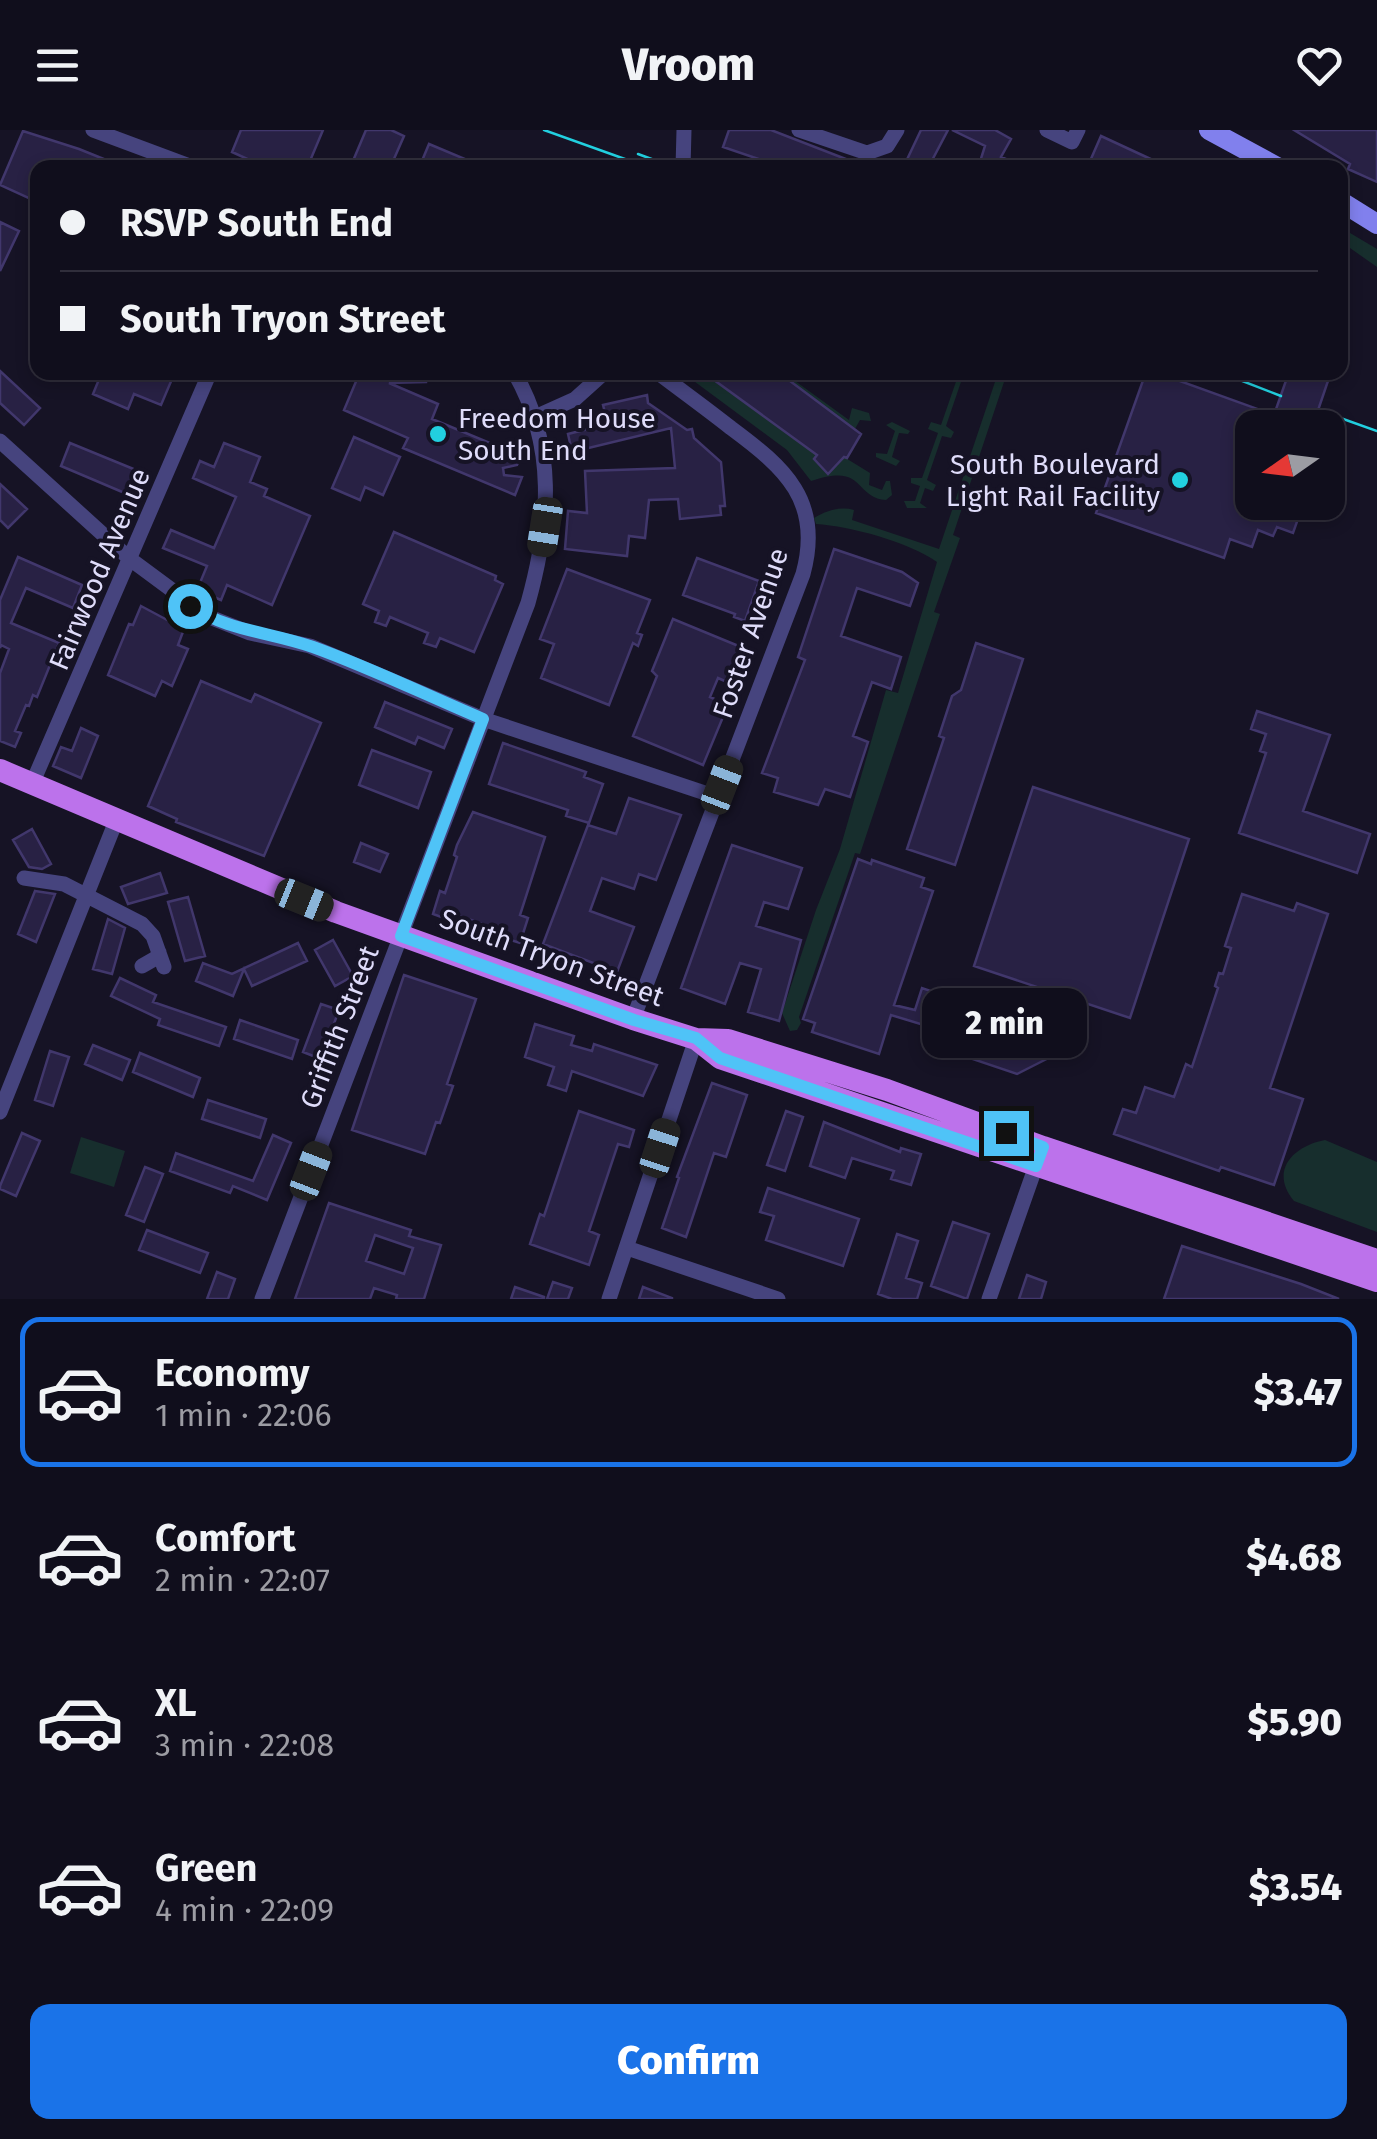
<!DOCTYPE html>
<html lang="en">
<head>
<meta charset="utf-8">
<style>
  :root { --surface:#100e1c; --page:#1e1c29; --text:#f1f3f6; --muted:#9c9ca3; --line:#302e3b; --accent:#1a73e8 }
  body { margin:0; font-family:"Fira Sans",sans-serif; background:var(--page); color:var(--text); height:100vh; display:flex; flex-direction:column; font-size:38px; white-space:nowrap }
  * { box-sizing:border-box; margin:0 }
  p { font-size:32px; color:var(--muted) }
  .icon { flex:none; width:55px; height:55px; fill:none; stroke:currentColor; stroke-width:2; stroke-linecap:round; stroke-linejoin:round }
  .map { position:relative; height:1169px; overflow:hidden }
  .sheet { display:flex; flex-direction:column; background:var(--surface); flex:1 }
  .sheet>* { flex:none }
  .guide { position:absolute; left:30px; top:30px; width:1318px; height:220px; border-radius:20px; box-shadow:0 5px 15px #0003,0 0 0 2px var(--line); display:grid; align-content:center; height:220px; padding:0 30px; background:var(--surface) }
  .needle { width:65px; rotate:256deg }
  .fabs { position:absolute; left:1235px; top:280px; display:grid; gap:20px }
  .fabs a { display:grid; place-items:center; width:110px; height:110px; border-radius:20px; background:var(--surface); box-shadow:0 5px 15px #0003,0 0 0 2px var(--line); font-size:50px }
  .end { position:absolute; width:45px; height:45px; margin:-22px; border:12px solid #4fc3f7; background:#111; box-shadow:0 0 0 5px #111 }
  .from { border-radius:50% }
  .bubble { position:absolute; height:70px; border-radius:20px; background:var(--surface); box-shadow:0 5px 15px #0003,0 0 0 2px var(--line); font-size:32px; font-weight:800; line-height:70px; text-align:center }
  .car { position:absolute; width:30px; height:60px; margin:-30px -15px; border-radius:12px; box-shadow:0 0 8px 2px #0007; background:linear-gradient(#222 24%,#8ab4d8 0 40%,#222 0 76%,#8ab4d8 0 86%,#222 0) }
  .guide b { display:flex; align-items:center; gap:35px; height:95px; font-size:38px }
  .guide b+b { border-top:2px solid var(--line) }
  .guide i { width:25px; height:25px; background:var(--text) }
  ul { padding:18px 0 0; list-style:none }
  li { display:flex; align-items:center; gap:30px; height:150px; margin:0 20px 15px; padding:0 10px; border:5px solid transparent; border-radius:20px }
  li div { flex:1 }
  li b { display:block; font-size:38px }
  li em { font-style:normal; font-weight:800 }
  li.on { border-color:var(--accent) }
  li>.icon { width:90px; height:90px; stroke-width:1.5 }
  .action { display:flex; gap:20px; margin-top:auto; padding:20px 30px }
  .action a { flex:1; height:115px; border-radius:20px; background:var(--accent); color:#fff; font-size:40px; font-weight:800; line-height:115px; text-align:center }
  header { display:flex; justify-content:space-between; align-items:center; height:130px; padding:0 30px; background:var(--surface); font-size:45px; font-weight:800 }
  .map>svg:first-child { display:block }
</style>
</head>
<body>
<header><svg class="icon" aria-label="menu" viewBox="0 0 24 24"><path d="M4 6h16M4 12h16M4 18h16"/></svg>Vroom<svg class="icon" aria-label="heart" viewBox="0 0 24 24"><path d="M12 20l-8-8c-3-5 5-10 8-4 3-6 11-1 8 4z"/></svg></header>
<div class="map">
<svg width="1377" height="1169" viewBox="0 0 1377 1169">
  <rect width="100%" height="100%" fill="#161325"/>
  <path fill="#172e2d" d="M 1340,97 L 1377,119 L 1377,137 L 1340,111 Z
    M 683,243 L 784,243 L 849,290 L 852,278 L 869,283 L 871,291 L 860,290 L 835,334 L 837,336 L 844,327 L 870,343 L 869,355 L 882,360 L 886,351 L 890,351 L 892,365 L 886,370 C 853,367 866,332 811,351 L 787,320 Z
    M 959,243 L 964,243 L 946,296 L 954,302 L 951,308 L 942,306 L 927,350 L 936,355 L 933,361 L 925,358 L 920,373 L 927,378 L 907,378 L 904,371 L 915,371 L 920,356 L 911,353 L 911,348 L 922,348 L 938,303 L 928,299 L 931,292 L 941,295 Z
    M 998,243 L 1006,243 L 1005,249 L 953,405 L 960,408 L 934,482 L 940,484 L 860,724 L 855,723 L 799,887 L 801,893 L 797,900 L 790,901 L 782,883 L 816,780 L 840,719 L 886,560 L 898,563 L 937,432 C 909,412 850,396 816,394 L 814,388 C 826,381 840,376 854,380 L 852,390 L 939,419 Z
    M 892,292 L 910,301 L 908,304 L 899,303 L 892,327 L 900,331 L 896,336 L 876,327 L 876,323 L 887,324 L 895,301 L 886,295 Z
    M 81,1007 L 125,1021 L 114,1057 L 70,1043 Z
    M 1325,1010 L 1377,1032 L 1377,1102 L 1294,1071 C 1269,1041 1293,1016 1325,1010 Z"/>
  <path fill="#282144" stroke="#41376c" stroke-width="2.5" fill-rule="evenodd" d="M 241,0 L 323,0 L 307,38 L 267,38 L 232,22 Z
    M 366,0 L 391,0 L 404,6 L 390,38 L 350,38 Z
    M 729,0 L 771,0 L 869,38 L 785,38 L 723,17 Z
    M 921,0 L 948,0 L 928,38 L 903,38 Z
    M 952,0 L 995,0 L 1011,9 L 1001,27 L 1027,38 L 978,38 L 985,16 Z
    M 1294,0 L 1377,0 L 1377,52 L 1348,39 L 1350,34 Z
    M 23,1 L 79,19 L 126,38 L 38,38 L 35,71 L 0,55 Z
    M 1101,6 L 1170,38 L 1087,38 Z
    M 429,14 L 484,37 L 484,38 L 419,38 Z
    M 0,92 L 19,101 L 0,141 Z
    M 0,241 L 40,278 L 24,295 L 0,273 Z
    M 102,242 L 175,242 L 161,275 L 134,264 L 128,279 L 93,264 Z
    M 360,242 L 426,242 L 426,252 L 389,253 L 438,274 L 432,289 L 521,326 L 517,335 L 503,338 L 504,345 L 522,347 L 515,365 L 403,318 L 408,308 L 344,280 Z
    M 703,242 L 778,242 L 861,304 L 847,328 L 844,327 L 828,344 L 814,329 L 817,325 Z
    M 1146,242 L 1155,242 L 1274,285 L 1289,242 L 1313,242 L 1329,248 L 1312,298 L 1252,298 L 1252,372 L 1304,372 L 1293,403 L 1277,397 L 1273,406 L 1258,400 L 1252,417 L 1230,409 L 1224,428 L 1096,383 Z
    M 647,265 L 648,273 L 687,300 L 692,299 L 694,308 L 721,332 L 725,376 L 720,376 L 721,385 L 680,389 L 678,369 L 649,370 L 645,408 L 629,406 L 627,426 L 565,419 L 568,381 L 587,383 L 585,341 L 675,338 L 671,298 L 572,322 L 568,304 L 608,294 L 603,275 Z
    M 354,307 L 400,327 L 383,365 L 365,357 L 360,370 L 332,358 Z
    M 70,313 L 136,340 L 127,364 L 61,336 Z
    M 224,313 L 260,327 L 250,352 L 267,359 L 264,366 L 310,386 L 272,475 L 227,455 L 221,470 L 197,460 L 207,436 L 163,418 L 171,400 L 214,418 L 236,367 L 193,348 L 200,331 L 214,337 Z
    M 0,354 L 27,379 L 8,398 L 0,390 Z
    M 394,402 L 496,446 L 495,450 L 503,454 L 474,522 L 440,508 L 436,517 L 424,513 L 428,503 L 390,487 L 386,496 L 375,492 L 379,481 L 363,474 Z
    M 834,419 L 902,442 L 918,453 L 910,476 L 857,458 L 841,506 L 901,527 L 891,559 L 872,552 L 853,606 L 868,612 L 850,667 L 825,659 L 818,675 L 774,662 L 778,648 L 762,643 L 805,530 L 798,527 Z
    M 18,427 L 82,455 L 73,478 L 26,458 L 11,493 L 59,513 L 37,567 L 33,565 L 29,576 L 26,575 L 15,601 L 21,603 L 15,617 L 0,611 L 0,543 L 9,519 L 1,515 L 0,518 L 0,470 Z
    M 697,428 L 759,451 L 745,491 L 734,487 L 735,484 L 683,465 Z
    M 567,439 L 650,470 L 637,503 L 642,505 L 638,516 L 633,513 L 609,575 L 541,548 L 554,514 L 540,509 Z
    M 141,476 L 184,499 L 178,515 L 188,519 L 172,556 L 162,551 L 155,566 L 108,545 L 129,494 L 133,495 Z
    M 673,489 L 741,517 L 727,552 L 718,548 L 710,567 L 728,575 L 703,635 L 633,606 L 657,546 L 652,541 Z
    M 976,513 L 1023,529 L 955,735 L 907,719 L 944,608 L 939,606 L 952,566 L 961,560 Z
    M 201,551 L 251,572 L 255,564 L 321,593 L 264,726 L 176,692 L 177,689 L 148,676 Z
    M 385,572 L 452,599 L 444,618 L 418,607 L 415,614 L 375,597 Z
    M 1257,581 L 1330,605 L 1303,681 L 1370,704 L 1357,743 L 1239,703 L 1266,623 L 1260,621 L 1266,604 L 1251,599 Z
    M 81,598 L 98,606 L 81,648 L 53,636 L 61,617 L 72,621 Z
    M 503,613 L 586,642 L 584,647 L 603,654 L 589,693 L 566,686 L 568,680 L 489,654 Z
    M 372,620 L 431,642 L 418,678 L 359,655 Z
    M 1033,657 L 1189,709 L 1130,888 L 974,836 Z
    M 629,668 L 681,685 L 656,750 L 639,744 L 634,759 L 602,748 L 590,781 L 634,797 L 617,842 L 543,814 L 588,695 L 616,704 Z
    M 473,682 L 545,707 L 520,785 L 528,788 L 520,813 L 498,806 L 500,800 L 457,785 L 455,792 L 433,784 L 440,761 L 445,763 L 457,727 L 454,725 L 457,715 Z
    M 32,699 L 51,734 L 42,739 L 29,737 L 13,710 Z
    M 361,713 L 388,724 L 380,742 L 354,732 Z
    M 732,715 L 802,738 L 788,779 L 764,772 L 756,796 L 801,810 L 779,891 L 748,882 L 761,839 L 740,833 L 725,874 L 681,858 Z
    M 858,729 L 871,734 L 872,730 L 924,748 L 921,757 L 933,761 L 894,875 L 915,880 L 922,858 L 1080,912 L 1017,944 L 931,915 L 932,910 L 926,908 L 928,903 L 922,901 L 924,895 L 891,885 L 879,924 L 812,902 L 815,893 L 803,889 Z
    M 160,743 L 167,763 L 128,774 L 121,757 Z
    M 35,761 L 55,764 L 36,812 L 18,804 Z
    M 1242,764 L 1294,781 L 1297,773 L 1328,784 L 1270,958 L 1303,969 L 1274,1055 L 1221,1037 L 1219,1041 L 1114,1004 L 1123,979 L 1136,983 L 1145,957 L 1174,967 L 1186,934 L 1192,937 L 1218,858 L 1215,856 L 1219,843 L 1223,844 L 1231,818 L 1225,816 Z
    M 188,767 L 205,826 L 185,831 L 168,772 Z
    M 108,789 L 125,798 L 112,844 L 93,839 Z
    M 333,810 L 353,846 L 335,856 L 315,820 Z
    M 298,813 L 307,831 L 252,856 L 244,839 L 233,866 L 196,851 L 203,833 L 232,844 Z
    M 404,845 L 476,869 L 447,954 L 453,956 L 440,993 L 436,992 L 425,1024 L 352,1000 Z
    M 120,848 L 156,865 L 153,872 L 226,897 L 219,916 L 158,895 L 160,889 L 111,866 Z
    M 321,874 L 339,880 L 321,929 L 303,922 Z
    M 240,890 L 298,910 L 292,929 L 234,909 Z
    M 535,894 L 574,906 L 571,915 L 592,921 L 594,914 L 657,935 L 643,966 L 572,941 L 566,961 L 548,955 L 554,937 L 525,927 Z
    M 93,915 L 130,930 L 122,950 L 85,934 Z
    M 50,921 L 69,927 L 53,976 L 35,970 Z
    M 140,923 L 200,948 L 193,967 L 133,942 Z
    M 712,953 L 747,965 L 726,1027 L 714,1023 L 686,1107 L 662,1098 L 679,1048 L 677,1047 Z
    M 208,970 L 266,989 L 260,1008 L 202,989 Z
    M 579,981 L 634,1000 L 629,1017 L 618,1014 L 589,1101 L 599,1105 L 589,1135 L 530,1114 L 540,1084 L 544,1086 Z
    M 786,981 L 803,987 L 785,1041 L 767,1035 Z
    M 824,992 L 900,1022 L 901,1018 L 921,1024 L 911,1055 L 891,1049 L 894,1041 L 852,1028 L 845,1048 L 810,1036 Z
    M 22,1003 L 40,1011 L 16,1066 L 0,1059 L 0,1056 Z
    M 273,1005 L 291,1013 L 267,1070 L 233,1056 L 230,1063 L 170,1041 L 176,1023 L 253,1051 Z
    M 145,1037 L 163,1044 L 144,1092 L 126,1085 Z
    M 768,1058 L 859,1089 L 843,1136 L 766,1110 L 774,1086 L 760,1082 Z
    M 329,1073 L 411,1100 L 409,1106 L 441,1115 L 424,1169 L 396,1169 L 397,1165 L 374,1158 L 370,1169 L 295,1169 ZM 375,1105 L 413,1118 L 404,1144 L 366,1131 Z
    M 953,1092 L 989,1104 L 967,1169 L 931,1156 Z
    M 147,1100 L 208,1123 L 200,1143 L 139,1120 Z
    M 897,1104 L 918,1111 L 906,1148 L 922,1153 L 917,1169 L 892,1169 L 878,1164 Z
    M 1182,1116 L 1301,1154 L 1339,1169 L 1164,1169 Z
    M 217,1142 L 235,1149 L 228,1169 L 207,1169 Z
    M 1027,1145 L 1046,1152 L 1041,1169 L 1019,1169 Z
    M 553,1152 L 572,1158 L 568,1169 L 547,1169 Z
    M 515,1157 L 544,1167 L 544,1169 L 511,1169 Z
    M 643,1157 L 672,1168 L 672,1169 L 639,1169 Z"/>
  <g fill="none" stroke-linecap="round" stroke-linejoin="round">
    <path stroke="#46447e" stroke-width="15" d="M 93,0 L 195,38
      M 799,0 L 867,23 L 887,16 L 897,0
      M 1047,0 L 1072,12 L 1078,0
      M 683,38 L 684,0
      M 535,287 L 575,269 L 605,242
      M 0,311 L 130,429 L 207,486 L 250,503 L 310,516 L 483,589 L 717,667
      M 32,654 L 210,242
      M 24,748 L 64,754 L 142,794 L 153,806 L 164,837
      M 142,836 L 156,828 L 159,822
      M 633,889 L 803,444 C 823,371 785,338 731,298 C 707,279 682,261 657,242
      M 0,982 L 116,691
      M 627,1118 L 778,1169
      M 262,1169 L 528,473 C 550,394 557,316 514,242
      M 609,1169 L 696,909
      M 989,1169 L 1038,1030"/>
    <path stroke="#8180ed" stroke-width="20" d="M 1209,0 L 1279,38
      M 1340,71 L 1377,94"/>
    <path stroke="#bc72eb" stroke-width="22" d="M 0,640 L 336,782 L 633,889 L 696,909 L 728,910 L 887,960 L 1043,1017 L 1377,1130
      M 696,909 L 720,928 L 1377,1151"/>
    <path stroke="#22d0e0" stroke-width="2.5" d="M 544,0 L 650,38
      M 638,24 L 676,38
      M 1219,242 L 1281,266
      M 1318,280 L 1377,301"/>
  </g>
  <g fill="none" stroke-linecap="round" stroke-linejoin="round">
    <path stroke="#4fc3f7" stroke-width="12" d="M 190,476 C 228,501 270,502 313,517 C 371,538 426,565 483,589 L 401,806 L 634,890 L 696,908 L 720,928 L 1036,1036 L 1043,1017 L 1006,1003"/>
  </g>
  <g fill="#22d0e0" stroke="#161325" stroke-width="4">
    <circle cx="438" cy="304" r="10"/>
    <circle cx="1180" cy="350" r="10"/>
  </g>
  <g text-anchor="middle" stroke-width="8" stroke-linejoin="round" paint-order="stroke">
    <g font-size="28" fill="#dfdcfa" stroke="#161325" text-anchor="start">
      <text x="458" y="298">Freedom House<tspan x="458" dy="32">South End</tspan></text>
      <text x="1160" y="344" text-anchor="end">South Boulevard<tspan x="1160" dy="32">Light Rail Facility</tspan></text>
    </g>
    <g font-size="28" fill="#dfdcfa" stroke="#161325">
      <text transform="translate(99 439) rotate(-67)" y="10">Fairwood Avenue</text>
      <text transform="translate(750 503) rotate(-71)" y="10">Foster Avenue</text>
      <text transform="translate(552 827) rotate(20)" y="10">South Tryon Street</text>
      <text transform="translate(339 897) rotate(-69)" y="10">Griffith Street</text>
    </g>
  </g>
</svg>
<div class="fabs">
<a><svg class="needle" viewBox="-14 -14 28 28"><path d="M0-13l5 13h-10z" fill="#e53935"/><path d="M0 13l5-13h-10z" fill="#9c9ca3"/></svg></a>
</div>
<i class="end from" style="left:190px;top:476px"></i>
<i class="end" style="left:1006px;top:1003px"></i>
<div class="bubble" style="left:922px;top:858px;width:165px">2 min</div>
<i class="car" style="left:545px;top:397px;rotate:189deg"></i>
<i class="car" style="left:722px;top:655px;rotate:21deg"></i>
<i class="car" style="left:304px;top:770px;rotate:112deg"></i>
<i class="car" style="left:660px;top:1018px;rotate:18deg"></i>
<i class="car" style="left:311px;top:1041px;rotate:21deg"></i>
<div class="guide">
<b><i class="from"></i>RSVP South End</b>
<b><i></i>South Tryon Street</b>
</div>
</div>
<section class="sheet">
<ul>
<li class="on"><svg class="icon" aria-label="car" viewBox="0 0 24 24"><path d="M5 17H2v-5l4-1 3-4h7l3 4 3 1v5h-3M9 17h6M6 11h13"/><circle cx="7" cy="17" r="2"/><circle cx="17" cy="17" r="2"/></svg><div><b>Economy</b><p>1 min · 22:06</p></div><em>$3.47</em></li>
<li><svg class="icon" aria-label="car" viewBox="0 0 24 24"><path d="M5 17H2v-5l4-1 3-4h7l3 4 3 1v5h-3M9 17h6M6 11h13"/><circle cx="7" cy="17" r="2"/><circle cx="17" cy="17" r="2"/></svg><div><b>Comfort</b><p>2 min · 22:07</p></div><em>$4.68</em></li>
<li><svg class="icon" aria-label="car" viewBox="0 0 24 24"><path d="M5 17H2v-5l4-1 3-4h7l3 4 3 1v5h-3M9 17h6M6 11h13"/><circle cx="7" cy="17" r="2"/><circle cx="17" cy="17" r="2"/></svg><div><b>XL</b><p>3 min · 22:08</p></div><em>$5.90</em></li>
<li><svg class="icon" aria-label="car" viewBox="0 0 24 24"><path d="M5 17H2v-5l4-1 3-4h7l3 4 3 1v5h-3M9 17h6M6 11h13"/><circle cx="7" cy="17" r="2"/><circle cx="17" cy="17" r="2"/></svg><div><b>Green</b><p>4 min · 22:09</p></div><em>$3.54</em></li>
</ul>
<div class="action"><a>Confirm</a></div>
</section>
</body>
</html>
